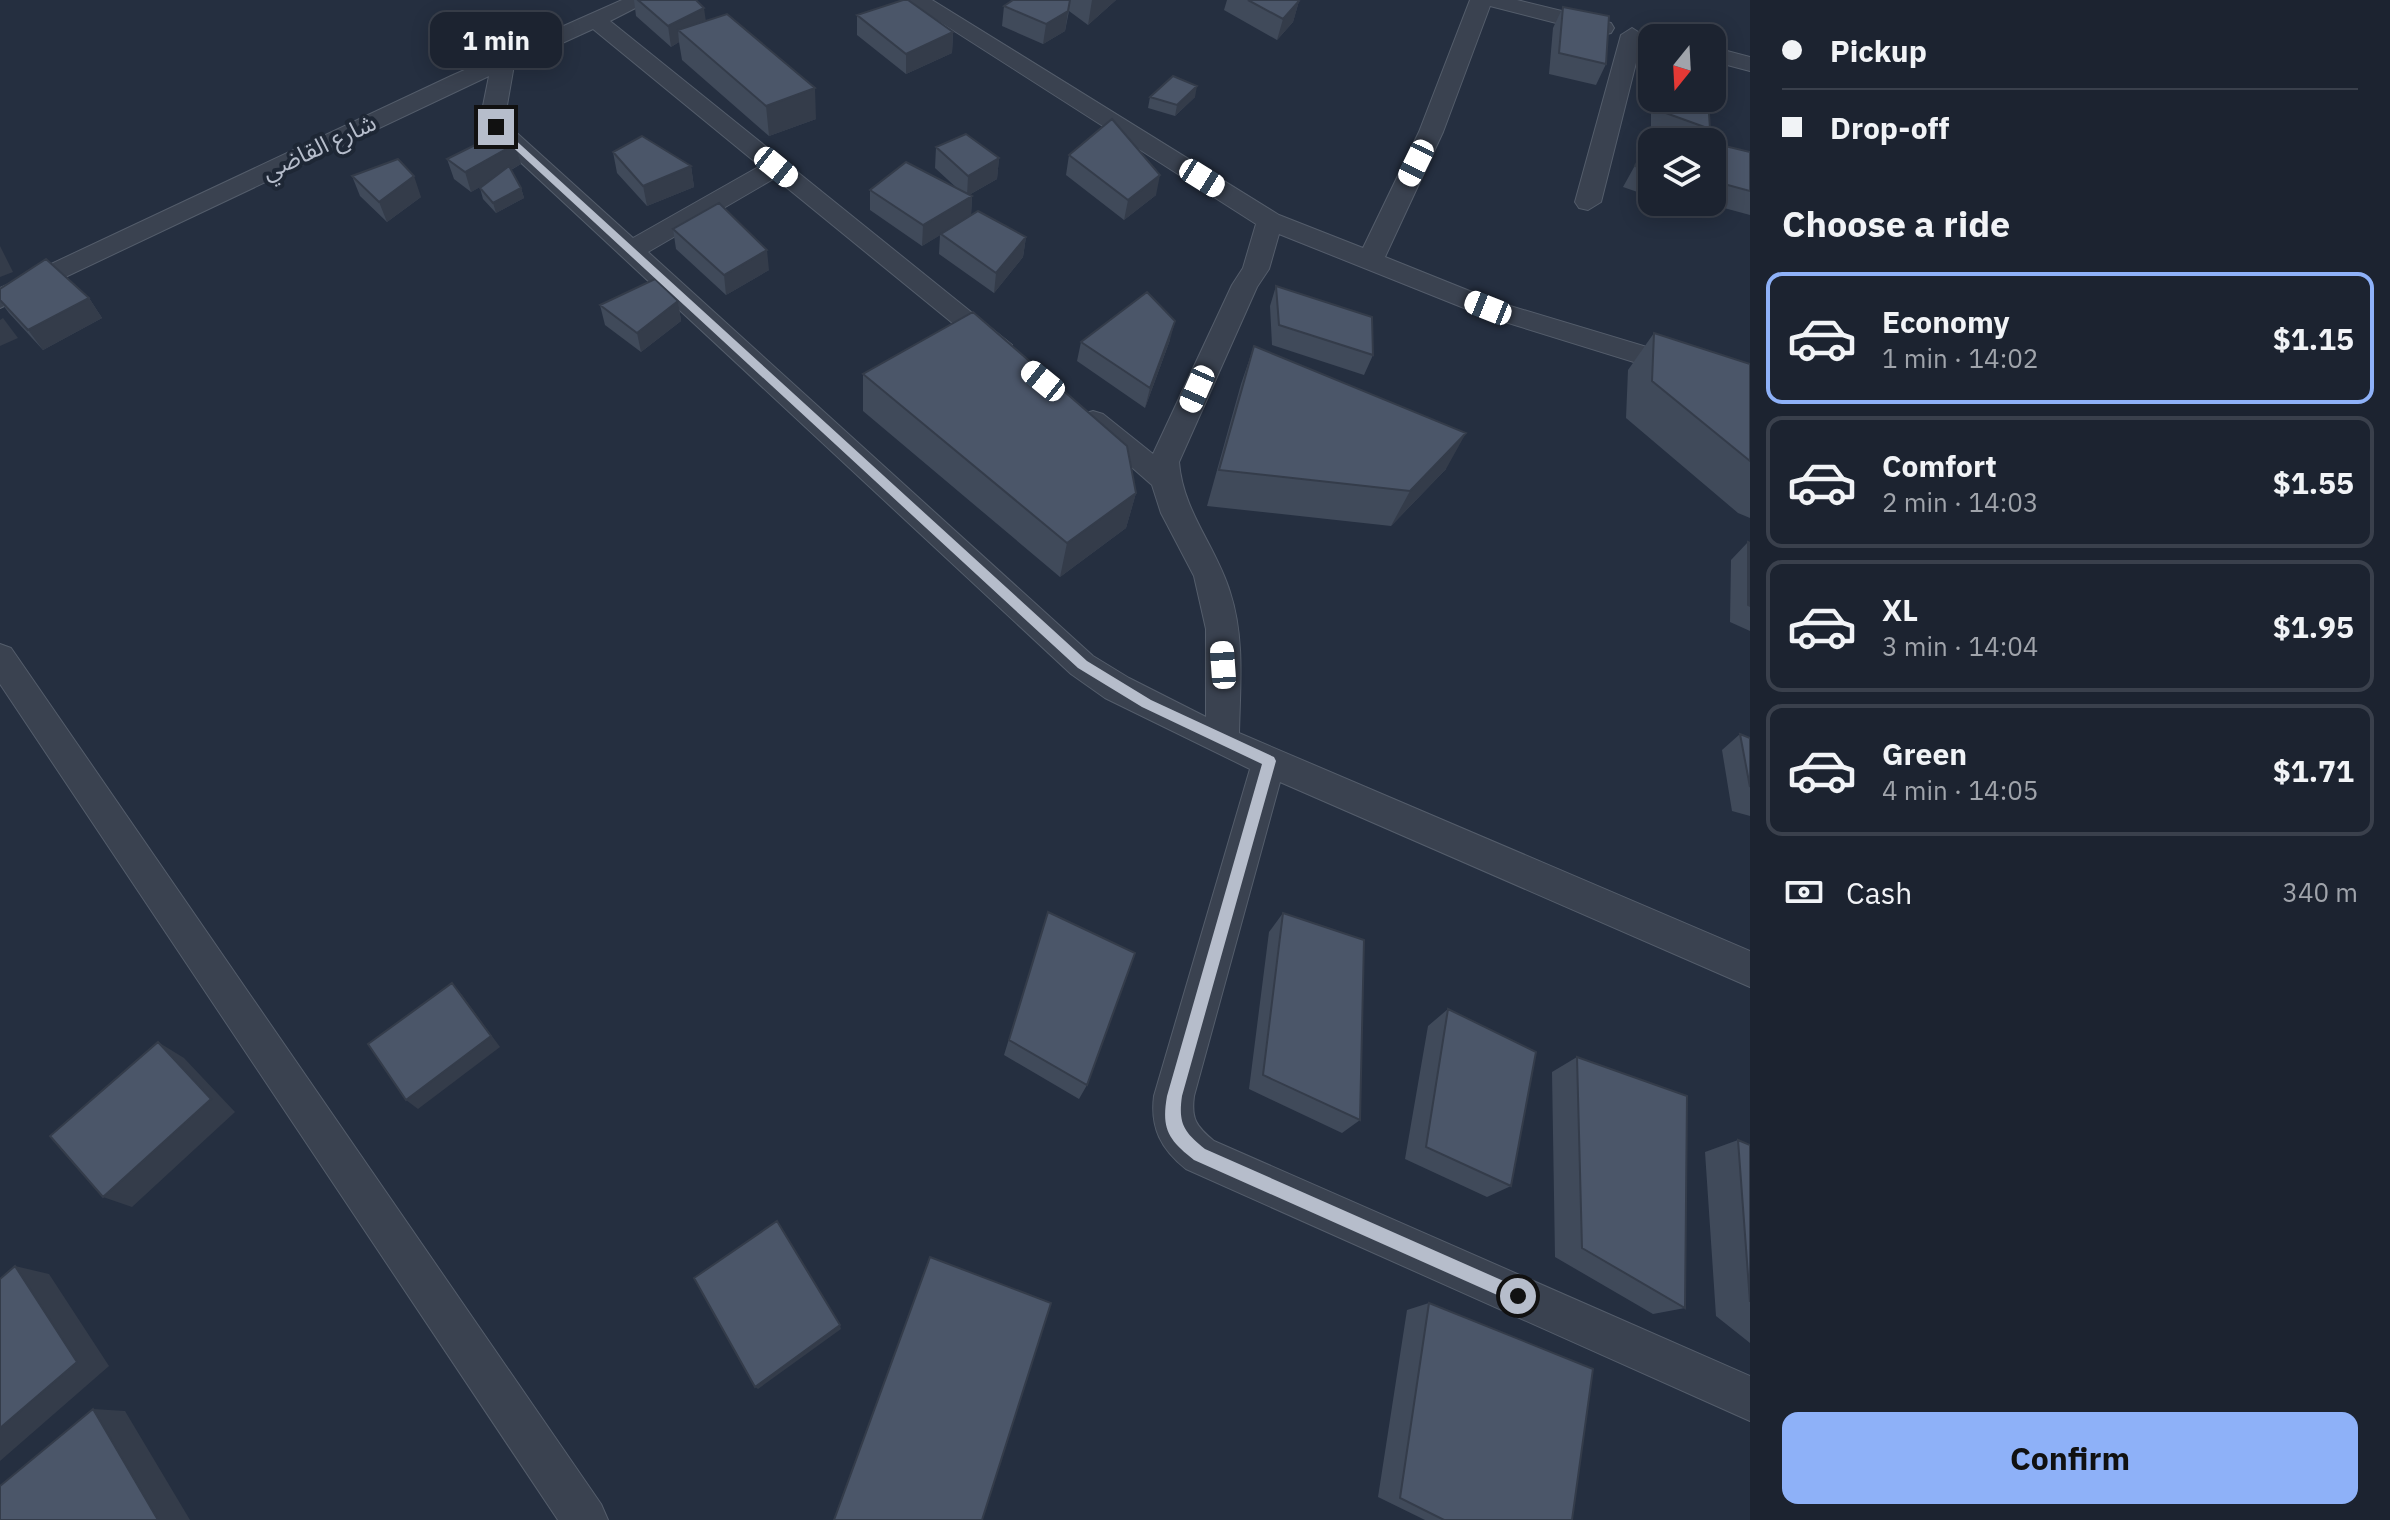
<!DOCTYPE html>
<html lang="en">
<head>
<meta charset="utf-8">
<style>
  :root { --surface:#1c2330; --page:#252b38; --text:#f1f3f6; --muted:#a0a4ab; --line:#3a404c; --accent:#8eb1f8 }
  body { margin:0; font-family:"IBM Plex Sans","Noto Sans Arabic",sans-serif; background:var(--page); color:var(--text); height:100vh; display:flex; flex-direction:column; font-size:30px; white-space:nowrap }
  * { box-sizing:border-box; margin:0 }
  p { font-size:26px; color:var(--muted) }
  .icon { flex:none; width:44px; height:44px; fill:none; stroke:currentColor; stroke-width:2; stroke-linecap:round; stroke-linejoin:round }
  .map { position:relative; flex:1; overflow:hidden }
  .side { display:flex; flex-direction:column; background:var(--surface); width:640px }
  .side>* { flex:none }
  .top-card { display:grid; align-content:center; height:176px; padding:0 32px; background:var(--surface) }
  .needle { width:52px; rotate:198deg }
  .controls { position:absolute; left:1638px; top:24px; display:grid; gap:16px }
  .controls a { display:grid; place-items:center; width:88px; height:88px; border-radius:16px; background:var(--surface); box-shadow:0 4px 20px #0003,0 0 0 2px var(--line); font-size:40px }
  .end { position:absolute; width:36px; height:36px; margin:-18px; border:10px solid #b6bdcb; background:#111; box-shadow:0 0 0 4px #111 }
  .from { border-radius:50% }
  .bubble { position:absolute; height:56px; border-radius:16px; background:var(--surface); box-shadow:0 4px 20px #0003,0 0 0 2px var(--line); font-size:26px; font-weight:700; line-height:56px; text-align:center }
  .car { position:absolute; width:24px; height:48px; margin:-24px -12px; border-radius:10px; box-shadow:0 0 6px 2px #0007; background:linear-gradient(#fff 24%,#345 0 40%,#fff 0 76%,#345 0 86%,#fff 0) }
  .top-card b { display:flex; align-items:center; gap:28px; height:76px; font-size:30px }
  .top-card b+b { border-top:2px solid var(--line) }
  .top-card i { width:20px; height:20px; background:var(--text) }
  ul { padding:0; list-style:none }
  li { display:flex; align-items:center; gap:24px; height:132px; margin:0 16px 12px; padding:0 16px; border:4px solid var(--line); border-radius:16px }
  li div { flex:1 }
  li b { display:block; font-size:30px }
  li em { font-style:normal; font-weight:700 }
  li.active { border-color:var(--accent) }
  li>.icon { width:72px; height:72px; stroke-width:1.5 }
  h2 { padding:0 32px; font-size:36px; line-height:96px }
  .pay { display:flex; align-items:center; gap:20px; height:88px; padding:0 32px; font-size:30px }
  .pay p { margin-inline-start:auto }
  .action { display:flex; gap:16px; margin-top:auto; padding:16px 32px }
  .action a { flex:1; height:92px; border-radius:16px; background:var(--accent); color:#111; font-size:32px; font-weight:700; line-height:92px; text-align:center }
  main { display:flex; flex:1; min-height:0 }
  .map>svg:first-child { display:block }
</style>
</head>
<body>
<main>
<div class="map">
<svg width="1750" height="1520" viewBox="0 0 1750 1520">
  <rect width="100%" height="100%" fill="#252f40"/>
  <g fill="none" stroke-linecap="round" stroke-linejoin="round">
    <g stroke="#545d6b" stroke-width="2">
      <path id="street" d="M 622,0 L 651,0 L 610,21 L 1012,345 L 1008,352 L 988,352 L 775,178 L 648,252 L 1093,656 L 1129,678 L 1206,717 L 1206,629 L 1194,576 L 1161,513 L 1152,485 L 1079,421 L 1083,414 L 1093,411 L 1103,414 L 1153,454 L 1232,285 L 1243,268 L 1256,224 L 906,0 L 932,0 L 1279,215 L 1363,248 L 1419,132 L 1470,0 L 1517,0 L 1611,23 L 1614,28 L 1611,33 L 1603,35 L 1490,6 L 1443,132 L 1385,257 L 1497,302 L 1750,378 L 1750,398 L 1479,314 L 1279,234 L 1269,269 L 1257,287 L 1179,462 C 1183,512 1216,546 1230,592 C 1245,638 1240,686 1239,733 L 1750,951 L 1750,987 L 1280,782 L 1194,1096 C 1191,1119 1196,1126 1214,1141 L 1750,1376 L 1750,1421 L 1186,1169 C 1161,1149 1150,1128 1154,1096 L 1250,769 L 1105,698 L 1071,674 L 488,132 L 482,111 L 489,76 L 0,308 L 0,288 L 451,76 ZM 593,29 L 760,166 L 633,238 L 508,125 L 506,111 L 514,65 Z
        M 1632,28 L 1643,35 L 1601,202 L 1588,210 L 1579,208 L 1575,202 L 1621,35 Z
        M 1712,47 L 1750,57 L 1750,71 L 1712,61 Z
        M 0,644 L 11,648 L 601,1504 L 608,1520 L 558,1520 L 0,684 Z"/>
    </g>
    <use href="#street" fill="#3a4250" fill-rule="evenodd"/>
  </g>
  <path fill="#404a5a" d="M 634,0 L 696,0 L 706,21 L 816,119 L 769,136 L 682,60 L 679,42 L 671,47 L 636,16 Z
    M 1013,0 L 1116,0 L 1088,25 L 1069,11 L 1065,31 L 1043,44 L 1002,26 L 1004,6 Z
    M 1227,0 L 1297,0 L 1299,1 L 1293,22 L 1277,40 L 1224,10 Z
    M 1563,7 L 1606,64 L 1596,85 L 1549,74 L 1553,28 Z
    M 857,15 L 953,32 L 952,53 L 906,74 L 857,35 Z
    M 1652,81 L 1652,98 L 1708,98 L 1710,129 L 1702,142 L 1652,142 L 1652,197 L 1623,187 L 1653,133 L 1651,132 L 1651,83 Z
    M 1150,97 L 1195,97 L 1175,116 L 1148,108 Z
    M 515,144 L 521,164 L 511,170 L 521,188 L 524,198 L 496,213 L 483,199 L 480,188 L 485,184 L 471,192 L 454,179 L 447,159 Z
    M 1725,146 L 1750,152 L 1750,215 L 1702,202 L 1712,202 L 1712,166 Z
    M 936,147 L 999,158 L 997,179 L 969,195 L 972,196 L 971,215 L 1026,237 L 1023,257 L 994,293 L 939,254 L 940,235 L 922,246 L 870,210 L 870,190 L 959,190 L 935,168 Z
    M 613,152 L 691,166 L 694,187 L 647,206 L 617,173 Z
    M 1069,155 L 1156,195 L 1124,220 L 1066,175 Z
    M 352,176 L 421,197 L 387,222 L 360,196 Z
    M 673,229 L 769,270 L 726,295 L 676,249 Z
    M 1276,286 L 1373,355 L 1364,375 L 1272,345 L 1270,306 Z
    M 0,289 L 89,298 L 102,318 L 43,350 L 9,313 L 0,301 Z
    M 678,301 L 681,321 L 641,352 L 605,325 L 600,305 Z
    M 1654,333 L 1750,364 L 1750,518 L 1738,513 L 1626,418 L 1628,370 Z
    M 1170,340 L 1145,408 L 1077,361 L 1081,342 Z
    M 1254,346 L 1446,469 L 1391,526 L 1207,506 L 1241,384 Z
    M 863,374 L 1136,493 L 1126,528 L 1060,577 L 863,411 Z
    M 1748,542 L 1750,543 L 1750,631 L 1730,622 L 1731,560 Z
    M 1740,734 L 1750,738 L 1750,816 L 1732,811 L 1722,750 Z
    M 1048,912 L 1087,1085 L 1079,1099 L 1004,1055 Z
    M 1283,913 L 1360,1120 L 1342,1133 L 1249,1089 L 1269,932 Z
    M 1448,1009 L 1511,1186 L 1487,1197 L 1405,1159 L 1428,1026 Z
    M 1577,1057 L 1685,1308 L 1653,1314 L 1555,1257 L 1552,1072 Z
    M 1738,1140 L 1750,1145 L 1750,1343 L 1716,1316 L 1705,1152 Z
    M 1429,1303 L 1572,1520 L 1425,1520 L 1378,1497 L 1407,1310 Z"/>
  <path fill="#343c4a" d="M 1070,0 L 1065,31 L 1043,44 L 1046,24 Z
    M 1092,0 L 1116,0 L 1088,25 Z
    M 1299,1 L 1293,22 L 1277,40 L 1283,19 Z
    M 704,8 L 707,29 L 678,30 L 679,42 L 671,47 L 668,26 Z
    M 953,32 L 952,53 L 906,74 L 906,54 Z
    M 1197,86 L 1195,97 L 1175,116 L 1177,105 Z
    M 815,88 L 816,119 L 769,136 L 766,106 Z
    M 515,144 L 521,164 L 471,192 L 465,172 Z
    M 999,158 L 997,179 L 967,196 L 968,176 Z
    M 691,166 L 694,187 L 647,206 L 643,186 Z
    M 1160,175 L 1156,195 L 1124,220 L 1128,200 Z
    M 414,176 L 421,197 L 387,222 L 379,202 Z
    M 521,188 L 524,198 L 496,213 L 493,203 Z
    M 972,196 L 971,217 L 922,246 L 923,225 Z
    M 1026,237 L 1023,257 L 994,293 L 996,273 Z
    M 0,246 L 13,272 L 0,277 Z
    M 767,250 L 769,270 L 726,295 L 724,275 Z
    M 89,298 L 102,318 L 43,350 L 28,330 Z
    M 678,301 L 681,321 L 641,352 L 637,333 Z
    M 3,318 L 18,338 L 0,346 L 0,320 Z
    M 1175,321 L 1170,340 L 1145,408 L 1150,388 Z
    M 1466,433 L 1446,469 L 1391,526 L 1410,491 Z
    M 1136,493 L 1126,528 L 1060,577 L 1067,543 Z
    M 452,983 L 462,995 L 500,1047 L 418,1109 L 406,1100 Z
    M 158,1042 L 184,1058 L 235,1112 L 132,1207 L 103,1197 Z
    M 15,1266 L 49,1274 L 109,1366 L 0,1461 L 0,1428 Z
    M 840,1325 L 841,1329 L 758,1389 L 755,1387 Z
    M 93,1409 L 125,1411 L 190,1520 L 158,1520 Z"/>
  <path fill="#4b5669" stroke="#343c4a" stroke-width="2" d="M 638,0 L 696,0 L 704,8 L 668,26 Z
    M 903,0 L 908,0 L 953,32 L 906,54 L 857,15 Z
    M 1013,0 L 1070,0 L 1068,11 L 1046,24 L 1004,6 Z
    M 1248,0 L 1297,0 L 1299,1 L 1283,19 Z
    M 1563,7 L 1609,16 L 1606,64 L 1559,53 Z
    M 727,14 L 815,88 L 766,106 L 678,30 Z
    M 1173,76 L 1197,86 L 1177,105 L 1150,97 Z
    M 1663,98 L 1708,98 L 1710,129 L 1663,112 Z
    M 1112,119 L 1160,175 L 1128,200 L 1069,155 Z
    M 1655,130 L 1688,142 L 1652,142 L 1652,172 L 1635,166 Z
    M 503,131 L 515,144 L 465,172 L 447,159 Z
    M 966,134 L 999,158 L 968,176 L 936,147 Z
    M 642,136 L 691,166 L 643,186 L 613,152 Z
    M 1725,146 L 1750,152 L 1750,191 L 1713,181 Z
    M 398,159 L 414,176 L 379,202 L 352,176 Z
    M 906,162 L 972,196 L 923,225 L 870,190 Z
    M 509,166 L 521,188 L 493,203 L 480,188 Z
    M 719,203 L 767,250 L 724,275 L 673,229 Z
    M 978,211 L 1026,237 L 996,273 L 941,234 Z
    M 46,259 L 89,298 L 28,330 L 0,300 L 0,289 Z
    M 655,279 L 678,301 L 637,333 L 600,305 Z
    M 1276,286 L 1372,317 L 1373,355 L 1279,325 Z
    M 1147,292 L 1175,321 L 1150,388 L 1081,342 Z
    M 973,312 L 1127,446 L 1136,493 L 1067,543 L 863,374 Z
    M 1654,333 L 1750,364 L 1750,461 L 1652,381 Z
    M 1254,346 L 1466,433 L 1410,491 L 1219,470 Z
    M 1748,542 L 1750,543 L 1750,606 L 1748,605 Z
    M 1740,734 L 1750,738 L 1750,787 Z
    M 1048,912 L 1135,953 L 1087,1085 L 1009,1040 Z
    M 1283,913 L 1364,940 L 1360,1120 L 1263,1075 Z
    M 452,983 L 491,1036 L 406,1100 L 368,1044 Z
    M 1448,1009 L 1536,1052 L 1511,1186 L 1426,1147 Z
    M 158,1042 L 211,1099 L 103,1197 L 50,1136 Z
    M 1577,1057 L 1687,1096 L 1685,1308 L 1582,1248 Z
    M 1738,1140 L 1750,1145 L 1750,1302 Z
    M 777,1221 L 840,1325 L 755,1387 L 694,1278 Z
    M 930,1257 L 1051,1303 L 982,1520 L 834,1520 Z
    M 15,1266 L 77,1362 L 0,1428 L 0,1279 Z
    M 1429,1303 L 1593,1369 L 1572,1520 L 1444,1520 L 1400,1498 Z
    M 93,1409 L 158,1520 L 0,1520 L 0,1486 Z"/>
  <path fill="#b6bdcb" d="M 493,125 L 499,125 L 1087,661 L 1151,700 L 1274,757 L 1276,761 L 1182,1096 C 1178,1124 1184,1132 1205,1149 L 1524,1290 L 1524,1302 L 1513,1302 L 1194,1160 C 1169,1140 1161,1130 1167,1096 L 1262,764 L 1142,707 L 1078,668 L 493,129 Z"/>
  <g text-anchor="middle" stroke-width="8" stroke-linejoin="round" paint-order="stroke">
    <g font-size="24" fill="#b6bdcb" stroke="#1e2735">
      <text transform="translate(319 147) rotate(-25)" y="8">شارع القاضي</text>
    </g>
  </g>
</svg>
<div class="controls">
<a><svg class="needle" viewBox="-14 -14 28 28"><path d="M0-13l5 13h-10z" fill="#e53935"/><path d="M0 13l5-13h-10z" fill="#a0a4ab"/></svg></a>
<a><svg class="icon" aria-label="layers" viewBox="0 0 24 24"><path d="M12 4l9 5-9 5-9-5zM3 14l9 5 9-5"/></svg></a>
</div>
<i class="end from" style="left:1518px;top:1296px"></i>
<i class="end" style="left:496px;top:127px"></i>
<div class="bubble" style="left:430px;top:12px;width:132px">1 min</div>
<i class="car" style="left:1416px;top:163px;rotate:206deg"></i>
<i class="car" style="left:776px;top:167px;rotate:129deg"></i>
<i class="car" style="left:1202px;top:178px;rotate:122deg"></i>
<i class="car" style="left:1488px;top:308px;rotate:292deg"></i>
<i class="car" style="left:1043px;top:381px;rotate:309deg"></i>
<i class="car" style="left:1197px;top:389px;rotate:204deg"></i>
<i class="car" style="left:1223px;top:665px;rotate:356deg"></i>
</div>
<section class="side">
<div class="top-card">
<b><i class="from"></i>Pickup</b>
<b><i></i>Drop-off</b>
</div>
<h2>Choose a ride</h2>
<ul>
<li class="active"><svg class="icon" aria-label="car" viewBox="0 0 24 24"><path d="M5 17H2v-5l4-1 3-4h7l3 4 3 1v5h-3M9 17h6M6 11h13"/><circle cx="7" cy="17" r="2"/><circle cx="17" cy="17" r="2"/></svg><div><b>Economy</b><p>1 min · 14:02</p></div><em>$1.15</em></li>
<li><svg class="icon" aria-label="car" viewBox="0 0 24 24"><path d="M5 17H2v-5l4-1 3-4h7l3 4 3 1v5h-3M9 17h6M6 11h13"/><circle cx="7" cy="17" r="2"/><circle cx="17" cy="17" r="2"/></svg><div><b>Comfort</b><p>2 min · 14:03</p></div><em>$1.55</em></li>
<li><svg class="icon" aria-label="car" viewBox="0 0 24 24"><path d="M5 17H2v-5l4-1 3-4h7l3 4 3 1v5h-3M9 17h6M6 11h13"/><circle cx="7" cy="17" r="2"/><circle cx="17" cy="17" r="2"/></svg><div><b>XL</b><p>3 min · 14:04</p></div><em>$1.95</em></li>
<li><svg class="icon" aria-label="car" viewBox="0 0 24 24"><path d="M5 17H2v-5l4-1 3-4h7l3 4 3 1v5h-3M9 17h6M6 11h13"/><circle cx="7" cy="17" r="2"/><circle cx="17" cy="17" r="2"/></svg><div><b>Green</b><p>4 min · 14:05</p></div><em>$1.71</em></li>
</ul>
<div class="pay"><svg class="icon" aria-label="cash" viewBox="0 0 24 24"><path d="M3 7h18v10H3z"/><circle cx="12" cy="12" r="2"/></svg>Cash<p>340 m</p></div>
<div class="action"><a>Confirm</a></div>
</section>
</main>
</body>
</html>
